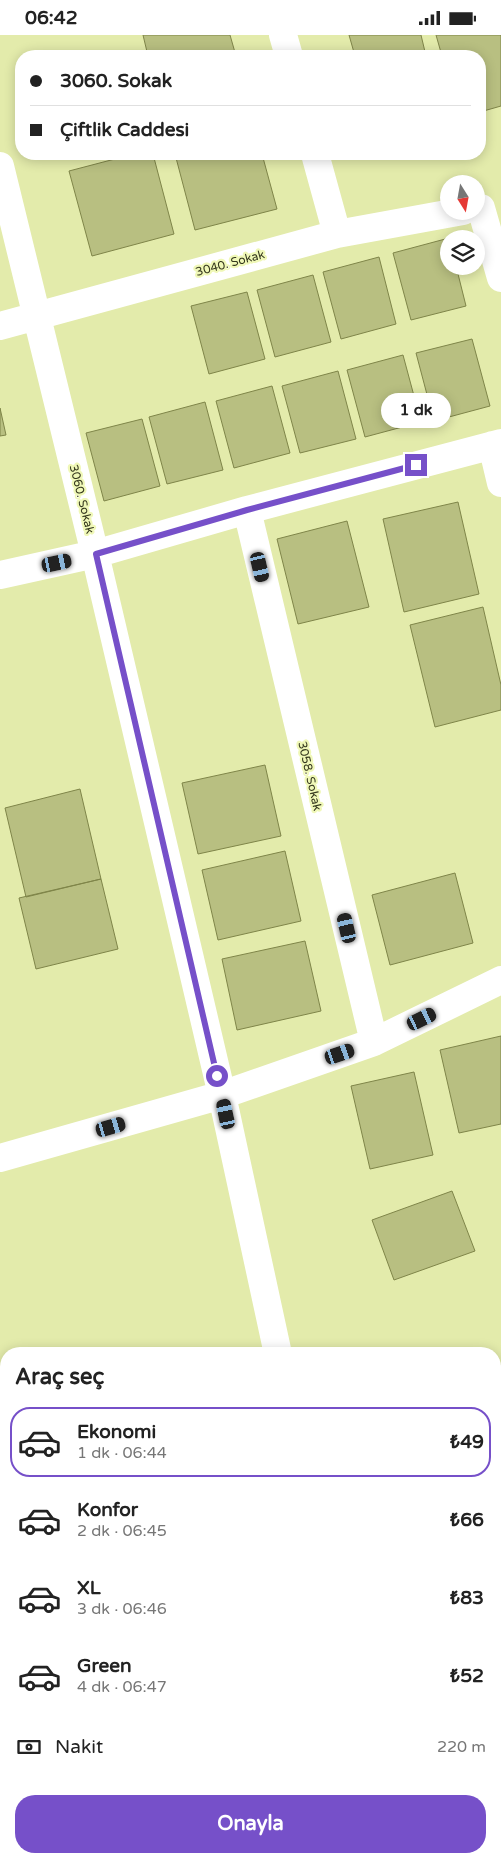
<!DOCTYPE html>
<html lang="tr">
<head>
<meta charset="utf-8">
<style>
  :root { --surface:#fff; --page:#f2f2f2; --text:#222; --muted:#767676; --line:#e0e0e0; --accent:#7650c9 }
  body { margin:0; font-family:"Varela Round",sans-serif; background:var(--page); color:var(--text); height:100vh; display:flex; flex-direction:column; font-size:19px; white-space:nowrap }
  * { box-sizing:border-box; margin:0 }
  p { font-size:16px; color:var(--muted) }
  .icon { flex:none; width:28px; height:28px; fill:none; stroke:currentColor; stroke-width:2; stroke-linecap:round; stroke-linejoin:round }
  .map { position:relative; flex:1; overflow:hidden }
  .details { position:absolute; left:0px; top:1312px; width:501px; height:516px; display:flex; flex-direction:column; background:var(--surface); border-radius:20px 20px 0 0; box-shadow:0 2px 12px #0003 }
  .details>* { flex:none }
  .top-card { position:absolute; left:15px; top:15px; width:471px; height:110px; border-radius:20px; box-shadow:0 2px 12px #0003; display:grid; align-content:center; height:110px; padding:0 15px; background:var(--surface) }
  .needle { width:32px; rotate:169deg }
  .buttons { position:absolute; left:440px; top:140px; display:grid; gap:10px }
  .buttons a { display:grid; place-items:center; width:45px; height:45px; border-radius:50%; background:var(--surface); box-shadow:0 2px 12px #0003; font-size:25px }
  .end { position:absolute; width:22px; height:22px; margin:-11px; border:6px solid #7650c9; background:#fff; box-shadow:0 0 0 2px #fff }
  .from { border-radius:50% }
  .bubble { position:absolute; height:35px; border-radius:18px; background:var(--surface); box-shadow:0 2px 12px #0003; font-size:16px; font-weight:700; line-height:35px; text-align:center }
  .car { position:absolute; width:15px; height:30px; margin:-15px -8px; border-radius:6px; box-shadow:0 0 4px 1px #0007; background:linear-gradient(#222 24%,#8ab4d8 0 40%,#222 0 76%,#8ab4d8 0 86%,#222 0) }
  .top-card b { display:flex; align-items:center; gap:18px; height:48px; font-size:19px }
  .top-card b+b { border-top:1px solid var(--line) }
  .top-card i { width:12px; height:12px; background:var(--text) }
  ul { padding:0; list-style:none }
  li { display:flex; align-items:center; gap:15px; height:70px; margin:0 10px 8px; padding:0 5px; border:2px solid transparent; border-radius:20px }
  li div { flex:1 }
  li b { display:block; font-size:19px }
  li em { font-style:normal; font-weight:700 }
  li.current { border-color:var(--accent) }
  li>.icon { width:45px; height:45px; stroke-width:1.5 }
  h2 { padding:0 15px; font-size:22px; line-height:60px }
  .pay { display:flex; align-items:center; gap:12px; height:55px; padding:0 15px; font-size:19px }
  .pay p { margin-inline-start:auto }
  .cta { display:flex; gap:10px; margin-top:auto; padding:10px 15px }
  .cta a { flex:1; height:58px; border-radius:20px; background:var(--accent); color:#fff; font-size:20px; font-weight:700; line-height:58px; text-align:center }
  .status { display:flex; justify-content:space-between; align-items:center; height:35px; padding:0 25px; background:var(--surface); direction:ltr }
  .status svg { height:14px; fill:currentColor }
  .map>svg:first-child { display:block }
</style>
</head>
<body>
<div class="status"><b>06:42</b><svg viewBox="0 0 49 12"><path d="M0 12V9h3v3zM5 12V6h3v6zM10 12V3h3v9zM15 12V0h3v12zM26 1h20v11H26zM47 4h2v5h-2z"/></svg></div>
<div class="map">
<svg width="501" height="1828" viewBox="0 0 501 1828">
  <rect width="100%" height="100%" fill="#e3ebab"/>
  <path fill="#b8bf81" stroke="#7f8549" d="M 143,0 L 230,0 L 236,21 L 148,21 Z
    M 349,0 L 421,0 L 426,21 L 355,21 Z
    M 436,0 L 501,0 L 501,71 L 480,77 L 480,21 L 442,21 Z
    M 134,119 L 153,119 L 174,199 L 92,221 L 69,136 Z
    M 175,119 L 262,119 L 277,174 L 195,195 Z
    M 449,203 L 449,231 L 456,231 L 466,271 L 411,285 L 393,218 Z
    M 379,222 L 396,289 L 341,304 L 323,237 Z
    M 313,240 L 331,307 L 275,322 L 257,255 Z
    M 247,257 L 265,324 L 209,339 L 191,271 Z
    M 472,304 L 490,371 L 434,386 L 416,318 Z
    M 403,320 L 421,387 L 365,402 L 347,335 Z
    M 338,336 L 356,404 L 300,418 L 282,351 Z
    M 272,351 L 290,418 L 234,433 L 216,366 Z
    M 205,367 L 223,435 L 167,449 L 149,382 Z
    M 0,373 L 6,400 L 0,401 Z
    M 142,384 L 160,451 L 104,466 L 86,398 Z
    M 458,467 L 479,559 L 404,577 L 383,484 Z
    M 347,486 L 369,572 L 298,589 L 277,504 Z
    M 483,572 L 501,650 L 501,675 L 435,692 L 410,590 Z
    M 265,730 L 281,801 L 198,819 L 182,748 Z
    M 80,754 L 101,844 L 26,862 L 5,773 Z
    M 285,816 L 301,886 L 218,905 L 202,835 Z
    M 455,838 L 473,908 L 390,930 L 372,860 Z
    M 101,844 L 118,914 L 36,934 L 19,863 Z
    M 305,906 L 321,976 L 237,995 L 222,924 Z
    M 501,1001 L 501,1089 L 459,1098 L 440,1015 Z
    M 414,1037 L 433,1120 L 370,1134 L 351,1051 Z
    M 452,1156 L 475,1216 L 394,1245 L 372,1185 Z
    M 501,1385 L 501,1462 L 495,1464 L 495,1387 Z"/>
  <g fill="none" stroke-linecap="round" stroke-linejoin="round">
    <path stroke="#fff" stroke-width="28" d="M 283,0 L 289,21
      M 315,119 L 337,199
      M 0,131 L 95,519 L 222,1060 L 278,1319
      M 481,173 L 501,243
      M 0,291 L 337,199 L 463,176
      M 492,410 L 501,448
      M 247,475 L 374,1007
      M 0,540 L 95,519 L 247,475 L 501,408
      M 0,1123 L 222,1060 L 374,1007 L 501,945
      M 495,1345 L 501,1344
      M 0,1412 L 6,1436
      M 495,1631 L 501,1628
      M 465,1822 L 466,1828"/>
  </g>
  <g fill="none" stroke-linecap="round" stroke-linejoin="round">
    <path stroke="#7650c9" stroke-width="6" d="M 217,1041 L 96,519 L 247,475 L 416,430"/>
  </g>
  <g text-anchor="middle" stroke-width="4.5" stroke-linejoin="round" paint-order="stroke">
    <g font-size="12" fill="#35381e" stroke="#f0f8b8">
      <text transform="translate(230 228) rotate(-15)" y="4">3040. Sokak</text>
      <text transform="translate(82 464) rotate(76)" y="4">3060. Sokak</text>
      <text transform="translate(310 741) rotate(77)" y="4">3058. Sokak</text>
    </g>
  </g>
</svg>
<div class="buttons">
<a><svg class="needle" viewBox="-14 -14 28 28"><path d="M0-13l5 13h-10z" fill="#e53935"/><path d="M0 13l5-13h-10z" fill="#767676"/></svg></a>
<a><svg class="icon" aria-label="layers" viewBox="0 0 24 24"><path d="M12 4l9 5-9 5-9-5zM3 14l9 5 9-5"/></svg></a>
</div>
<i class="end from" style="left:217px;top:1041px"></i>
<i class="end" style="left:416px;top:430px"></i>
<div class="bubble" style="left:381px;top:358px;width:70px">1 dk</div>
<i class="car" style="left:57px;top:528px;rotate:78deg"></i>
<i class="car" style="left:260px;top:532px;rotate:167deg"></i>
<i class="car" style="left:347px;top:893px;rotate:347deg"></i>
<i class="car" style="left:422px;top:984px;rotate:64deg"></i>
<i class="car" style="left:340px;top:1019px;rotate:71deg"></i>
<i class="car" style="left:226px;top:1079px;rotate:348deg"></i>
<i class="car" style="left:111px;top:1092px;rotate:74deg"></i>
<div class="top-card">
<b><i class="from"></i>3060. Sokak</b>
<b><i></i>Çiftlik Caddesi</b>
</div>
<section class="details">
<h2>Araç seç</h2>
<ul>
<li class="current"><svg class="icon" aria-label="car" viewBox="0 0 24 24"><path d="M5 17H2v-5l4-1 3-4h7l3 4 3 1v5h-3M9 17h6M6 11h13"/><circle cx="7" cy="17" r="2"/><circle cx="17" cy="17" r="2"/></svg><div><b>Ekonomi</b><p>1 dk · 06:44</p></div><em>₺49</em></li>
<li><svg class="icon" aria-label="car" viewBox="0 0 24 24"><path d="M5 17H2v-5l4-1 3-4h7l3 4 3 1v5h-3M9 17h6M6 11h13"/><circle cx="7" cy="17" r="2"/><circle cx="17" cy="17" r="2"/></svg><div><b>Konfor</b><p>2 dk · 06:45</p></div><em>₺66</em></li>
<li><svg class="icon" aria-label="car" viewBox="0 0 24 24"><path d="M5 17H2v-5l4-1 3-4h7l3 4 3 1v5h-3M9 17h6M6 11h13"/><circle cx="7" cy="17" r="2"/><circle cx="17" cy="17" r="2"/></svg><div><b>XL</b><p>3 dk · 06:46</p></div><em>₺83</em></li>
<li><svg class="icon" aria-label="car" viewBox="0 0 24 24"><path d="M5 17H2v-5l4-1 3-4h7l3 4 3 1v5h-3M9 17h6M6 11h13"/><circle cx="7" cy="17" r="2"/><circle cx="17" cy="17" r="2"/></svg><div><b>Green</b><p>4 dk · 06:47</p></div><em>₺52</em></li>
</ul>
<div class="pay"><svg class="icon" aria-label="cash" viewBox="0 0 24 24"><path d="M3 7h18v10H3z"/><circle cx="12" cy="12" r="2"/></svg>Nakit<p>220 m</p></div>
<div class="cta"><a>Onayla</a></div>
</section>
</div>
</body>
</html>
